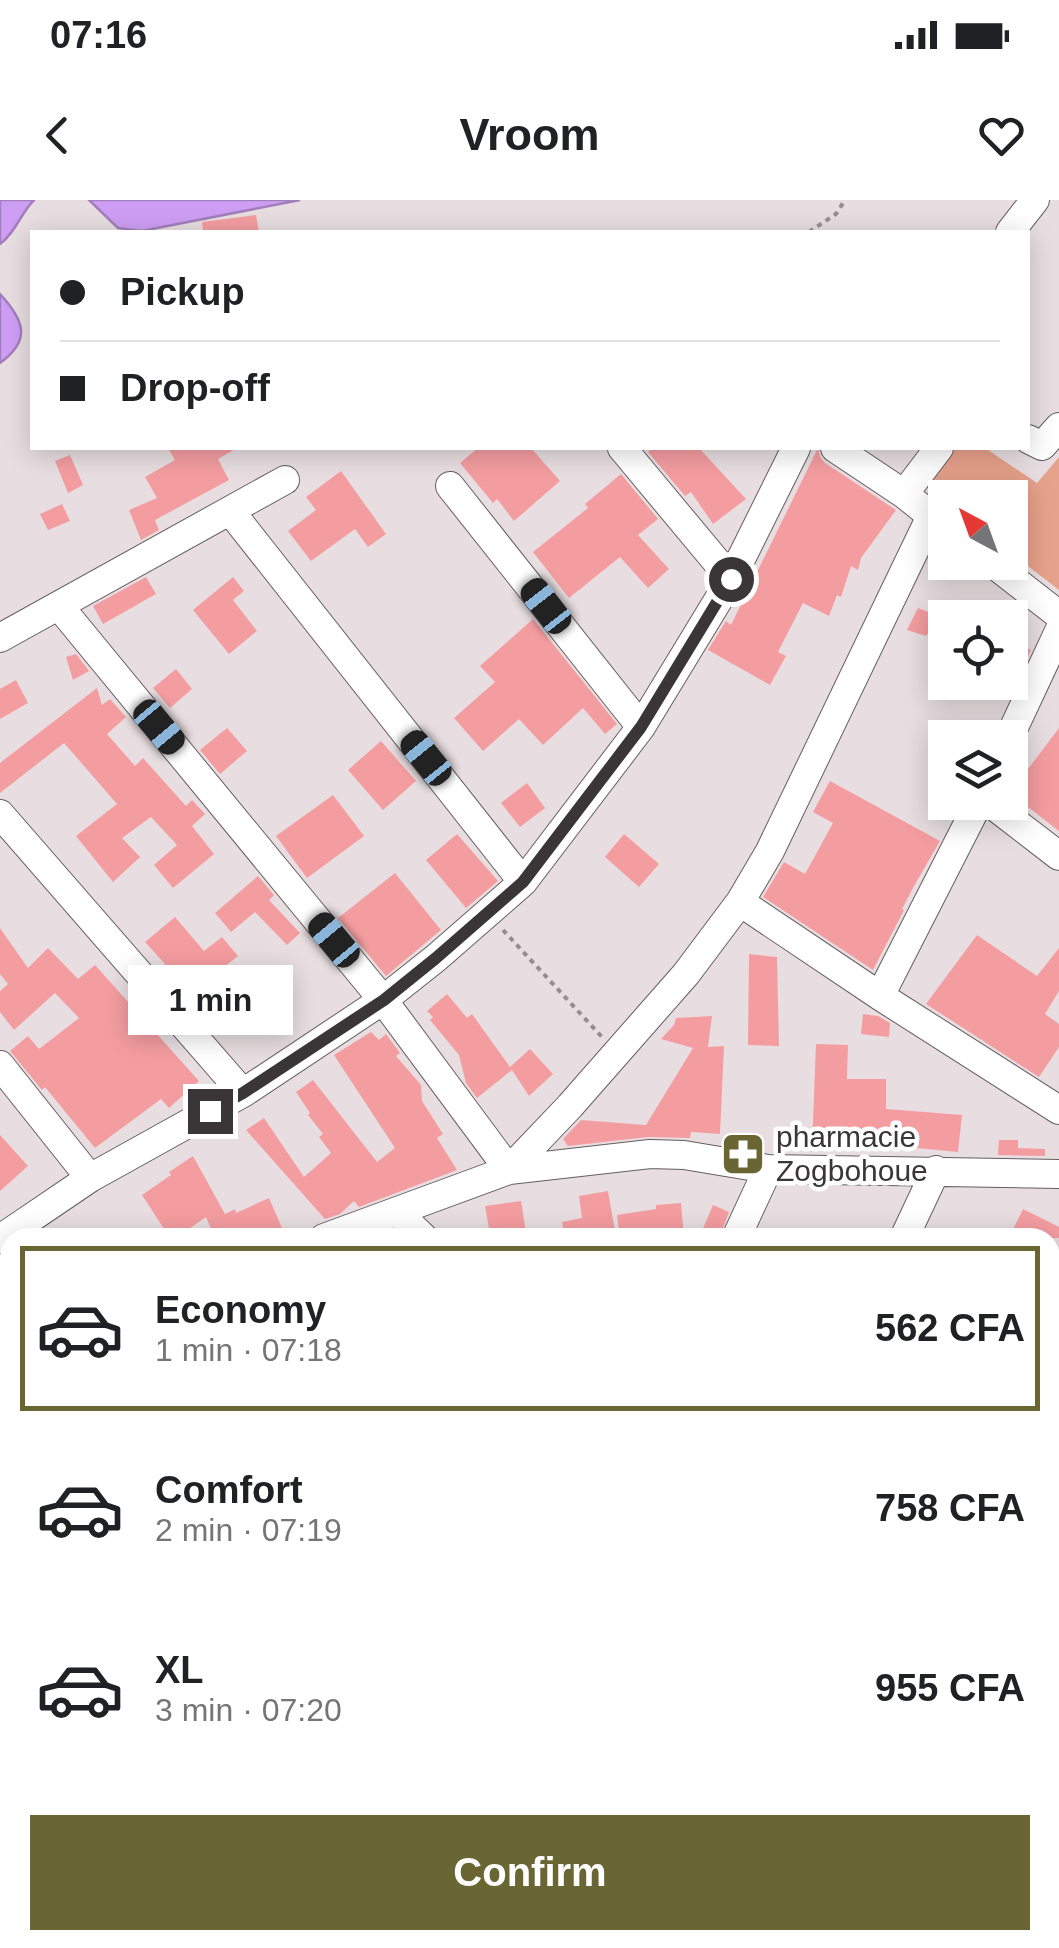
<!DOCTYPE html>
<html lang="en">
<head>
<meta charset="utf-8">
<style>
  :root { --surface:#fff; --page:#f6f6f6; --text:#202124; --muted:#757577; --line:#e0e0e0; --accent:#696633 }
  body { margin:0; font-family:Helvetica,sans-serif; background:var(--page); color:var(--text); height:100vh; display:flex; flex-direction:column; font-size:38px; white-space:nowrap }
  * { box-sizing:border-box; margin:0 }
  p { font-size:32px; color:var(--muted) }
  .icon { flex:none; width:55px; height:55px; fill:none; stroke:currentColor; stroke-width:2; stroke-linecap:round; stroke-linejoin:round }
  .map { position:relative; flex:1; overflow:hidden }
  .side { position:absolute; left:0px; top:1028px; width:1060px; height:722px; display:flex; flex-direction:column; background:var(--surface); border-radius:30px 30px 0 0; box-shadow:0 5px 25px #0003 }
  .side>* { flex:none }
  .top-card { position:absolute; left:30px; top:30px; width:1000px; height:220px; border-radius:0px; box-shadow:0 5px 25px #0003; display:grid; align-content:center; height:220px; padding:0 30px; background:var(--surface) }
  .needle { width:65px; rotate:319deg }
  .buttons { position:absolute; left:928px; top:280px; display:grid; gap:20px }
  .buttons a { display:grid; place-items:center; width:100px; height:100px; border-radius:0px; background:var(--surface); box-shadow:0 5px 25px #0003; font-size:50px }
  .end { position:absolute; width:45px; height:45px; margin:-22px; border:12px solid #3a3638; background:#fff; box-shadow:0 0 0 5px #fff }
  .from { border-radius:50% }
  .bubble { position:absolute; height:70px; border-radius:0px; background:var(--surface); box-shadow:0 5px 25px #0003; font-size:32px; font-weight:800; line-height:70px; text-align:center }
  .car { position:absolute; width:30px; height:60px; margin:-30px -15px; border-radius:12px; box-shadow:0 0 8px 2px #0007; background:linear-gradient(#222 24%,#8ab4d8 0 40%,#222 0 76%,#8ab4d8 0 86%,#222 0) }
  .top-card b { display:flex; align-items:center; gap:35px; height:95px; font-size:38px }
  .top-card b+b { border-top:2px solid var(--line) }
  .top-card i { width:25px; height:25px; background:var(--text) }
  ul { padding:18px 0 0; list-style:none }
  li { display:flex; align-items:center; gap:30px; height:165px; margin:0 20px 15px; padding:0 10px; border:5px solid transparent; border-radius:0px }
  li div { flex:1 }
  li b { display:block; font-size:38px }
  li em { font-style:normal; font-weight:800 }
  li.selected { border-color:var(--accent) }
  li>.icon { width:90px; height:90px; stroke-width:1.5 }
  .button { display:flex; gap:20px; margin-top:auto; padding:20px 30px }
  .button a { flex:1; height:115px; border-radius:0px; background:var(--accent); color:#fff; font-size:40px; font-weight:800; line-height:115px; text-align:center }
  .status { display:flex; justify-content:space-between; align-items:center; height:70px; padding:0 50px; background:var(--surface); direction:ltr }
  .status svg { height:28px; fill:currentColor }
  header { display:flex; justify-content:space-between; align-items:center; height:130px; padding:0 30px; background:var(--surface); font-size:45px; font-weight:800 }
  .map>svg:first-child { display:block }
</style>
</head>
<body>
<div class="status"><b>07:16</b><svg viewBox="0 0 49 12"><path d="M0 12V9h3v3zM5 12V6h3v6zM10 12V3h3v9zM15 12V0h3v12zM26 1h20v11H26zM47 4h2v5h-2z"/></svg></div>
<header><svg class="icon" aria-label="back" viewBox="0 0 24 24"><path d="M15 5l-7 7 7 7"/></svg>Vroom<svg class="icon" aria-label="heart" viewBox="0 0 24 24"><path d="M12 20l-8-8c-3-5 5-10 8-4 3-6 11-1 8 4z"/></svg></header>
<div class="map">
<svg width="1059" height="1748" viewBox="0 0 1059 1748">
  <rect width="100%" height="100%" fill="#e8dee1"/>
  <path fill="#e7a28b" d="M 953,248 L 985,248 L 1037,283 L 1059,257 L 1059,390 L 1010,352 L 1010,298 L 945,298 L 945,301 L 925,286 Z"/>
  <path fill="#ce9ef4" stroke="#a27fbc" stroke-width="2.5" d="M 0,0 L 34,0 C 20,14 16,32 0,44 Z
    M 89,0 L 300,0 L 142,31 L 118,28 Z
    M 0,94 C 24,120 32,140 0,163 Z"/>
  <path fill="#f49da1" d="M 256,15 L 259,32 L 203,32 L 202,22 Z
    M 168,248 L 237,248 L 218,259 L 229,280 L 155,320 L 159,330 L 141,340 L 129,310 L 157,298 L 145,277 L 175,260 Z
    M 478,248 L 531,248 L 560,281 L 514,321 L 497,299 L 493,303 L 460,263 Z
    M 653,248 L 699,248 L 746,299 L 713,324 L 691,292 L 685,296 L 648,252 Z
    M 818,248 L 820,257 L 825,263 L 896,310 L 861,358 L 858,370 L 851,366 L 841,397 L 837,395 L 829,416 L 803,403 L 778,452 L 786,456 L 770,485 L 708,450 L 726,421 L 731,425 Z
    M 70,255 L 83,285 L 68,293 L 55,261 Z
    M 341,271 L 386,334 L 368,347 L 355,329 L 311,361 L 288,331 L 316,310 L 306,297 Z
    M 621,274 L 658,319 L 638,335 L 669,369 L 648,388 L 620,357 L 569,398 L 533,352 L 588,308 L 585,304 Z
    M 62,304 L 70,321 L 48,330 L 40,314 Z
    M 146,377 L 156,394 L 103,424 L 93,406 Z
    M 233,377 L 244,391 L 233,400 L 257,431 L 229,454 L 193,410 Z
    M 918,408 L 945,418 L 945,442 L 929,432 L 926,436 L 907,430 Z
    M 533,419 L 617,524 L 605,534 L 583,508 L 543,545 L 519,519 L 483,551 L 454,518 L 495,482 L 480,466 Z
    M 1010,439 L 1031,450 L 1020,473 L 1010,468 Z
    M 76,454 L 89,471 L 73,480 L 66,457 Z
    M 176,469 L 192,489 L 170,508 L 153,488 Z
    M 16,480 L 28,503 L 0,519 L 0,489 Z
    M 97,488 L 102,505 L 110,499 L 126,517 L 107,534 L 135,566 L 143,558 L 186,606 L 192,600 L 205,614 L 192,626 L 214,654 L 173,688 L 154,665 L 177,645 L 151,617 L 122,638 L 140,657 L 113,682 L 76,636 L 117,604 L 64,543 L 0,593 L 0,563 Z
    M 227,528 L 247,551 L 220,574 L 200,550 Z
    M 1059,528 L 1059,631 L 1010,593 Z
    M 381,541 L 416,581 L 383,610 L 348,570 Z
    M 830,581 L 940,641 L 914,686 L 902,709 L 904,710 L 873,770 L 763,697 L 784,662 L 805,674 L 833,623 L 813,612 Z
    M 527,583 L 545,608 L 520,627 L 501,603 Z
    M 333,595 L 364,636 L 307,678 L 276,636 Z
    M 457,634 L 498,681 L 466,708 L 426,660 Z
    M 624,634 L 659,664 L 639,687 L 605,657 Z
    M 395,673 L 441,730 L 386,776 L 338,718 Z
    M 258,676 L 274,695 L 269,700 L 300,733 L 287,745 L 255,712 L 231,732 L 215,713 Z
    M 175,717 L 204,751 L 222,737 L 238,756 L 197,788 L 214,810 L 202,820 L 158,769 L 165,764 L 145,742 Z
    M 0,728 L 28,768 L 48,748 L 78,779 L 95,765 L 199,881 L 169,908 L 161,899 L 95,948 L 45,887 L 42,890 L 10,851 L 28,836 L 39,849 L 79,818 L 55,793 L 14,830 L 0,812 L 0,791 L 8,784 L 0,774 Z
    M 977,735 L 1037,776 L 1059,748 L 1059,791 L 1045,814 L 1059,824 L 1059,847 L 1039,877 L 926,804 Z
    M 749,754 L 777,757 L 779,846 L 748,845 Z
    M 447,794 L 467,818 L 472,814 L 510,867 L 530,849 L 553,874 L 529,896 L 512,870 L 477,898 L 466,883 L 459,855 L 430,820 L 433,817 L 427,811 Z
    M 863,814 L 878,816 L 890,823 L 889,837 L 861,834 Z
    M 712,816 L 708,847 L 724,846 L 720,934 L 691,932 L 690,938 L 648,937 L 568,946 L 563,939 L 581,920 L 646,925 L 693,848 L 661,839 L 674,825 L 676,818 Z
    M 371,832 L 379,840 L 386,834 L 400,853 L 396,856 L 421,885 L 422,901 L 443,934 L 437,938 L 457,970 L 359,1007 L 354,1001 L 340,1014 L 325,1019 L 246,930 L 264,918 L 304,977 L 331,953 L 319,937 L 323,934 L 308,915 L 310,913 L 296,892 L 313,880 L 377,962 L 395,948 L 334,855 Z
    M 816,844 L 848,845 L 847,879 L 886,879 L 886,909 L 962,915 L 958,952 L 886,945 L 886,949 L 812,947 Z
    M 0,935 L 28,966 L 0,991 Z
    M 999,940 L 1018,940 L 1018,948 L 1045,949 L 1045,956 L 998,955 Z
    M 193,956 L 225,1014 L 235,1009 L 236,1013 L 269,998 L 282,1028 L 260,1038 L 215,1038 L 206,1017 L 176,1038 L 170,1038 L 142,995 L 171,975 L 169,972 Z
    M 608,991 L 615,1031 L 565,1038 L 562,1022 L 582,1018 L 579,996 Z
    M 521,1001 L 527,1038 L 493,1038 L 492,1034 L 490,1034 L 485,1006 Z
    M 681,1003 L 684,1038 L 620,1038 L 617,1015 L 656,1009 L 656,1005 Z
    M 713,1005 L 729,1012 L 719,1038 L 699,1038 Z
    M 1023,1009 L 1059,1027 L 1059,1038 L 1009,1038 Z"/>
  <g fill="none" stroke-linecap="round" stroke-linejoin="round">
    <g stroke="#665d60" stroke-width="30">
      <path id="minor" d="M 1010,32 L 1035,0
        M 1028,239 L 1042,246 L 1059,227
        M 622,248 L 731,379
        M 835,248 L 904,294 L 944,326
        M 450,286 L 641,527
        M 904,294 L 939,248
        M 231,312 L 523,682
        M 991,362 L 1059,415
        M 59,406 L 383,800 L 509,970
        M 0,438 L 285,280
        M 1009,538 L 1059,431
        M 989,602 L 1059,656
        M 0,614 L 243,893
        M 740,702 L 880,796 L 1059,910
        M 880,796 L 979,602
        M 0,865 L 90,978
        M 509,970 L 570,906 L 686,774 L 740,702 L 770,651 L 931,316
        M 397,1012 L 424,1038
        M 324,1038 L 509,970 L 650,954 L 684,955 L 768,969 L 1059,974
        M 736,1038 L 768,969
        M 904,1038 L 936,970
        M 0,1039 L 90,978 L 243,893 L 383,800 L 436,758 L 523,682 L 641,527 L 731,379 L 796,248
        M 0,1111 L 10,1124
        M 1050,1204 L 1059,1185
        M 0,1216 L 10,1208
        M 0,1466 L 10,1476
        M 1050,1573 L 1059,1555
        M 1050,1616 L 1059,1615
        M 1050,1707 L 1059,1697
        M 0,1740 L 9,1748
        M 495,1740 L 502,1748
        M 674,1740 L 682,1748
        M 91,1748 L 96,1740
        M 283,1748 L 287,1740
        M 585,1748 L 603,1740
        M 1012,1748 L 1020,1740"/>
    </g>
    <path stroke="#958e91" stroke-width="4" stroke-dasharray="5 5" stroke-linecap="butt" d="M 809,32 L 836,14 L 845,0
      M 503,730 L 602,837"/>
    <use href="#minor" stroke="#fff" stroke-width="28"/>
  </g>
  <g fill="none" stroke-linecap="round" stroke-linejoin="round">
    <path stroke="#3a3638" stroke-width="12" d="M 210,911 L 243,893 L 384,800 L 436,758 L 523,682 L 641,527 L 731,379"/>
  </g>
  <defs>
    <g id="pharmacy-square" transform="scale(2.25)"><rect x="-9" y="-9" width="18" height="18" rx="4" fill="#696633" stroke="#fff"/><path d="M-2-6h4v4h4v4h-4v4h-4v-4h-4v-4h4Z" fill="#fff"/></g>
  </defs>
  <g fill-rule="evenodd">
    <use href="#pharmacy-square" x="743" y="954"/>
  </g>
  <g text-anchor="middle" stroke-width="9" stroke-linejoin="round" paint-order="stroke">
    <g font-size="30" fill="#3a3638" stroke="#fff" text-anchor="start">
      <text x="776" y="947">pharmacie<tspan x="776" dy="34">Zogbohoue</tspan></text>
    </g>
  </g>
</svg>
<div class="buttons">
<a><svg class="needle" viewBox="-14 -14 28 28"><path d="M0-13l5 13h-10z" fill="#e53935"/><path d="M0 13l5-13h-10z" fill="#757577"/></svg></a>
<a><svg class="icon" aria-label="locate" viewBox="0 0 24 24"><circle cx="12" cy="12" r="6"/><path d="M12 2v4M12 18v4M2 12h4M18 12h4"/></svg></a>
<a><svg class="icon" aria-label="layers" viewBox="0 0 24 24"><path d="M12 4l9 5-9 5-9-5zM3 14l9 5 9-5"/></svg></a>
</div>
<i class="end from" style="left:731px;top:379px"></i>
<i class="end" style="left:210px;top:911px"></i>
<div class="bubble" style="left:128px;top:765px;width:165px">1 min</div>
<i class="car" style="left:546px;top:406px;rotate:322deg"></i>
<i class="car" style="left:159px;top:527px;rotate:140deg"></i>
<i class="car" style="left:426px;top:558px;rotate:321deg"></i>
<i class="car" style="left:334px;top:740px;rotate:320deg"></i>
<div class="top-card">
<b><i class="from"></i>Pickup</b>
<b><i></i>Drop-off</b>
</div>
<section class="side">
<ul>
<li class="selected"><svg class="icon" aria-label="car" viewBox="0 0 24 24"><path d="M5 17H2v-5l4-1 3-4h7l3 4 3 1v5h-3M9 17h6M6 11h13"/><circle cx="7" cy="17" r="2"/><circle cx="17" cy="17" r="2"/></svg><div><b>Economy</b><p>1 min · 07:18</p></div><em>562 CFA</em></li>
<li><svg class="icon" aria-label="car" viewBox="0 0 24 24"><path d="M5 17H2v-5l4-1 3-4h7l3 4 3 1v5h-3M9 17h6M6 11h13"/><circle cx="7" cy="17" r="2"/><circle cx="17" cy="17" r="2"/></svg><div><b>Comfort</b><p>2 min · 07:19</p></div><em>758 CFA</em></li>
<li><svg class="icon" aria-label="car" viewBox="0 0 24 24"><path d="M5 17H2v-5l4-1 3-4h7l3 4 3 1v5h-3M9 17h6M6 11h13"/><circle cx="7" cy="17" r="2"/><circle cx="17" cy="17" r="2"/></svg><div><b>XL</b><p>3 min · 07:20</p></div><em>955 CFA</em></li>
</ul>
<div class="button"><a>Confirm</a></div>
</section>
</div>
</body>
</html>
